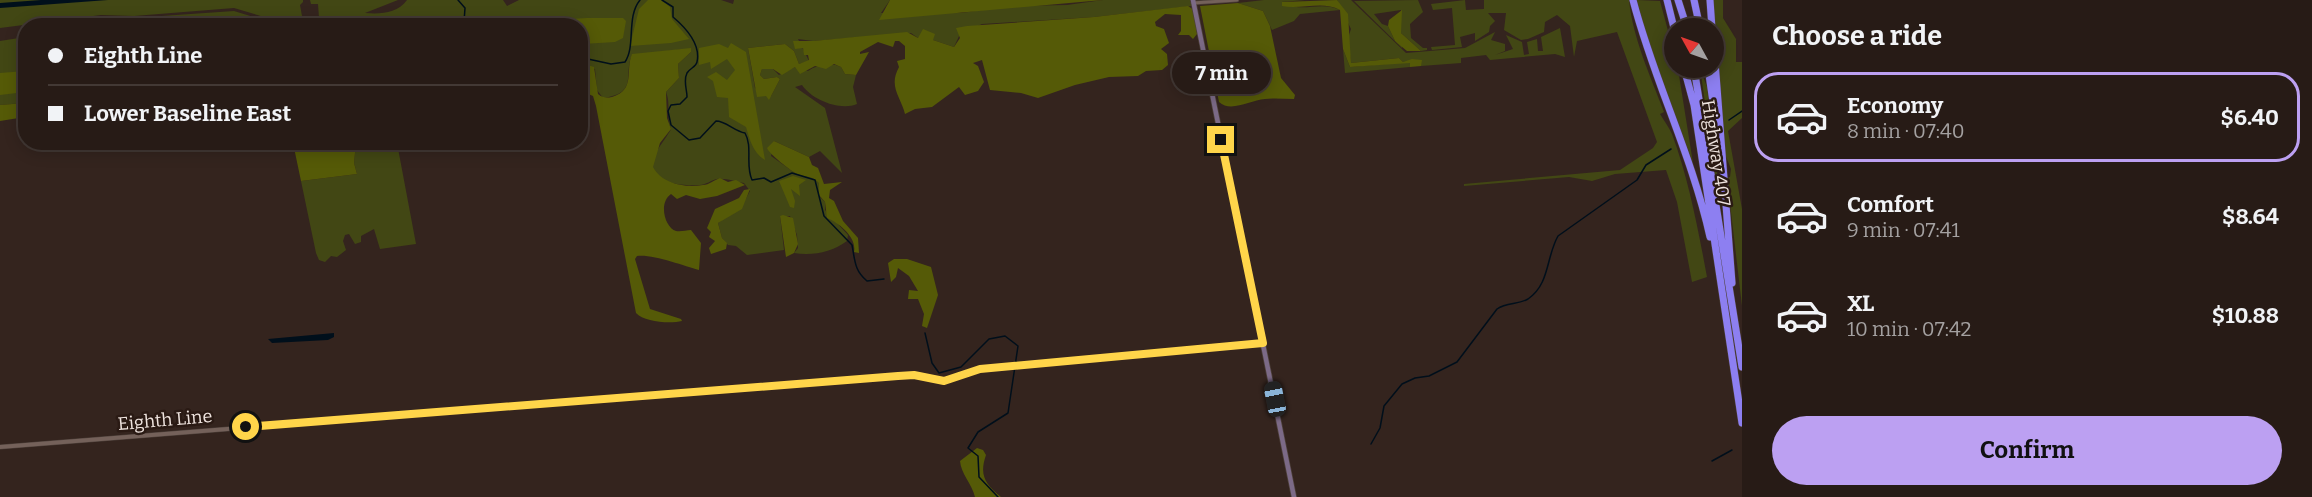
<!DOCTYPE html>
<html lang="en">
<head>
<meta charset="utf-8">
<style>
  :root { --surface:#271b16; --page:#332823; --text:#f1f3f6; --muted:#a4a1a1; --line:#433935; --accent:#bca0f2 }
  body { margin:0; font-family:Bitter,serif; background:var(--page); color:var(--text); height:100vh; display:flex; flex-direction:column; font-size:22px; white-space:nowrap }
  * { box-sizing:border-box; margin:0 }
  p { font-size:20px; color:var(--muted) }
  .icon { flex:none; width:33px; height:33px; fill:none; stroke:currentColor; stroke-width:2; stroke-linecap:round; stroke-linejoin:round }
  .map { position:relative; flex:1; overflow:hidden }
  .panel { display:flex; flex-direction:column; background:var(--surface); width:570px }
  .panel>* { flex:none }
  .guide { position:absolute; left:18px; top:18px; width:570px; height:132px; border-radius:24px; box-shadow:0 3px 15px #0003,0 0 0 2px var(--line); display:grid; align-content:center; height:132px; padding:0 30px; background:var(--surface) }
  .needle { width:39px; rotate:310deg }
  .buttons { position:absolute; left:1664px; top:18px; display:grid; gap:12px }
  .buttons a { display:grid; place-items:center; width:60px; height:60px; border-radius:50%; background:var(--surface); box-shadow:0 3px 15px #0003,0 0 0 2px var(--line); font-size:30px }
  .end { position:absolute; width:27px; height:27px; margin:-14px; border:8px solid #ffd54a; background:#111; box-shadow:0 0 0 3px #111 }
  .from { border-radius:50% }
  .bubble { position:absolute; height:42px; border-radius:21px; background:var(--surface); box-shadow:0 3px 15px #0003,0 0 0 2px var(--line); font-size:20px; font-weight:700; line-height:42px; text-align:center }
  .car { position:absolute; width:18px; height:36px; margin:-18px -9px; border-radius:8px; box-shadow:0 0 4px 2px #0007; background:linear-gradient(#222 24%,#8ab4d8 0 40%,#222 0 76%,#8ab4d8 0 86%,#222 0) }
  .guide b { display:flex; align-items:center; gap:21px; height:57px; font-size:22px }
  .guide b+b { border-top:2px solid var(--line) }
  .guide i { width:15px; height:15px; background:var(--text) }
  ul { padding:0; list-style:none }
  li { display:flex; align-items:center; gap:18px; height:90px; margin:0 12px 9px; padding:0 18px; border:3px solid transparent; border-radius:24px }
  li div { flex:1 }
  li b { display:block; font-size:22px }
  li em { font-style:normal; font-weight:700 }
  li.current { border-color:var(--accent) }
  li>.icon { width:54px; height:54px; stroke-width:1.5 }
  h2 { padding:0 30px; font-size:27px; line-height:72px }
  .action { display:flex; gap:12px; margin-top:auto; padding:12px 30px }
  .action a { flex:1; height:69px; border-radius:36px; background:var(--accent); color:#111; font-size:24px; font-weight:700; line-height:69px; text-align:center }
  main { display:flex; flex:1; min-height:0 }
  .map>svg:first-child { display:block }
</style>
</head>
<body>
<main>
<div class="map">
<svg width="1742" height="497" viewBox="0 0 1742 497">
  <rect width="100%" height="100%" fill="#34241e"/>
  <path fill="#424714" d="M 0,0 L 303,0 L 303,2 L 300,5 L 302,16 L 298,20 L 274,20 L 234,8 L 134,16 L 101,15 L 0,28 Z
    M 310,0 L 398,0 L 365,13 C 380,14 397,14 407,0 L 503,0 L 507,6 L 519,0 L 721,0 L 733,4 L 734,0 L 890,0 L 881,13 L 961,13 L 1011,6 L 1067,5 L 1103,0 L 1190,0 L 1192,6 L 1094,17 L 982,24 L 960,34 L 954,47 L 921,36 L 918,38 L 911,33 L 813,41 L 798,39 L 809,61 L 799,64 L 794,51 L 785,44 L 748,48 L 755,88 L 771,96 L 780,79 L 777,77 L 764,79 L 760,75 L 762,69 L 773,69 L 779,75 L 795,67 L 808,71 C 816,65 832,62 841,67 L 845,74 L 856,75 L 853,87 L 857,104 C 840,111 812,100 802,85 L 795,87 L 825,108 L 842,173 L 820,151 L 809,157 L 774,141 L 771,156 L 795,173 L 809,176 L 820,183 L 820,197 L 825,202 L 825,210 L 848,235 L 847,241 C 832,252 813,256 794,253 L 798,248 L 797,235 L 790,216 L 780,216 L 784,250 L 747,255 L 736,246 L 728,245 L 722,238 L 718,223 L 743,204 L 750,191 L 744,183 C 736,182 726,178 717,179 C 712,180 705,185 700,185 C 686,186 655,185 652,165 C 651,155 667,138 671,129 C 666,116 671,104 666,92 L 679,78 L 678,64 L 691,52 L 685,49 L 632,55 C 623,75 639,93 603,98 L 597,90 L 595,69 L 581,63 L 580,26 L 117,26 L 119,21 L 134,19 L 135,21 L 147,20 L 147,17 L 234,11 L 277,24 L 319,18 L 318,4 L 311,4 Z
    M 1264,0 L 1305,0 L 1282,2 C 1300,14 1321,0 1340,10 L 1300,14 L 1294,21 L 1272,30 L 1263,11 L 1238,3 Z
    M 1337,0 L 1351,0 L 1406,53 L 1465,48 L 1495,32 L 1491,40 L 1505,44 L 1505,51 L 1495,55 L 1513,49 L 1506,35 L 1522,42 L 1524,55 L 1529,54 L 1527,42 L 1537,39 L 1538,51 L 1543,51 L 1541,37 L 1560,28 L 1565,57 L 1555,54 L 1490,60 L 1486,55 L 1461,58 L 1461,63 L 1421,66 L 1421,60 L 1403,62 L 1399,58 L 1351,63 L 1348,38 L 1351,29 Z
    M 1418,0 L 1423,12 L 1410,24 L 1411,38 L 1423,48 L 1427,48 L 1427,50 L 1421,51 L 1401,33 L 1401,10 L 1374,14 L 1382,24 L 1388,26 L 1395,41 L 1403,45 L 1402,48 L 1354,1 Z
    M 1465,0 L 1466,10 L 1484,9 L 1484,0 L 1629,0 C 1633,39 1650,75 1664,112 L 1660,114 C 1664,121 1669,127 1672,134 C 1689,180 1698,229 1707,277 L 1692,282 L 1677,202 L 1666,170 L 1615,174 L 1592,181 L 1569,177 L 1464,186 L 1464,184 L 1620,170 L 1653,148 L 1657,142 L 1617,32 L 1577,41 L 1574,57 L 1570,26 L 1557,15 L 1545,22 L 1544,32 L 1528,39 L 1521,40 L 1504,30 L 1506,13 L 1488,13 L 1495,21 L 1490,26 L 1489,32 L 1475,41 L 1475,33 L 1460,37 L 1462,47 L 1432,50 L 1431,47 L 1455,45 L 1452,8 L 1433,10 L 1431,4 Z
    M 1637,0 L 1660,1 L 1674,53 L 1674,68 L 1678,69 L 1693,163 L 1645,34 Z
    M 1713,0 L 1723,0 L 1723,18 L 1736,39 L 1736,62 L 1742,62 L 1742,118 L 1728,131 L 1742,209 L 1742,306 L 1727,178 L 1730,177 L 1731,169 L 1725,154 Z
    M 25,37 L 25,103 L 0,105 L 0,41 Z
    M 1343,49 L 1350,67 L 1410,62 L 1410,67 L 1345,73 Z
    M 1700,68 L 1707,87 L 1720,196 L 1717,186 Z
    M 356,143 L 397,143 L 416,244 L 380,249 L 374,229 L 361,236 L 361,242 L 355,244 L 349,234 L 345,235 L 343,241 L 346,250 L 337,257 L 331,256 L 325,262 L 319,260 L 316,253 L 301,181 L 357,174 L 354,163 Z"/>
  <path fill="#555a07" d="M 648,0 L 661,0 L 670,7 L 672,19 L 689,39 L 671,43 L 630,46 L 639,9 Z
    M 890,0 L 1103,0 L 879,20 Z
    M 1337,0 L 1348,14 L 1351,63 L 1399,58 L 1403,62 L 1412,59 L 1422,60 L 1421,66 L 1410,67 L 1410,63 L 1350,67 L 1343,49 L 1340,10 C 1322,0 1302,10 1282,6 L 1282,2 Z
    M 1238,3 L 1263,11 L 1270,26 L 1281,78 L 1295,95 L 1294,99 C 1284,99 1274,98 1265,99 C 1250,100 1231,113 1219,102 L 1200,6 Z
    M 1188,6 L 1194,10 L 1197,34 L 1193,39 L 1189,35 L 1178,35 L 1181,31 L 1181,15 L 1165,14 L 1155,22 L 1156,26 L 1164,29 L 1169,43 L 1161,49 L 1167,54 L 1168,65 L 1162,70 L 1146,71 L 1138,76 L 1109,77 L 1075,85 L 1038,98 L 1021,93 L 990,90 L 982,60 L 973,63 L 978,66 L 984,82 L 978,91 L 965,95 L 959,87 L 932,107 L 915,109 L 905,114 C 901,97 888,87 899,67 L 897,61 L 905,59 L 905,46 L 899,41 L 895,41 L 893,47 L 878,42 L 860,52 L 860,54 L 869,52 L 856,75 L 845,74 L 841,67 L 834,64 L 826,69 L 815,66 L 800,74 L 795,67 L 782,75 L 773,69 L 762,69 L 760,75 L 764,79 L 777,77 L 780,79 L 769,100 L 766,96 L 757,97 L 748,48 L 785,44 L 794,51 L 799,64 L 809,60 L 808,55 L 804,55 L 803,48 L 795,49 L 793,41 L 813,41 L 907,32 L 918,38 L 923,29 L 935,34 L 933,40 L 954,47 L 960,38 L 956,28 L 967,26 L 1094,17 Z
    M 1402,10 L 1401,33 L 1421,51 L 1407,51 L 1395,41 L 1388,26 L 1389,20 Z
    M 587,18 L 623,18 L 626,21 L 623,38 L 615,42 L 582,44 L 580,26 L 556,25 L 571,19 Z
    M 731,43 L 746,52 L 765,160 C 753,153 750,140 746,127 L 729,117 L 728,98 L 717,97 L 713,81 L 707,77 L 716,72 L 727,80 L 735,70 L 727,59 L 711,69 L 710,62 L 699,65 L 699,48 L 719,44 L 728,48 Z
    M 691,48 L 691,52 L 678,64 L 679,78 L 666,92 L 667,118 L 671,129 L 660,143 L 653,167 C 662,184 685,188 703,185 C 709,185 714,180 720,178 L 728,182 L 736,180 L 745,185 L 717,196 L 700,199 L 686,195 L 677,199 L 671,194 C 658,203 665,228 676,231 C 681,232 686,230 691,230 L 701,243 L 699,270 C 684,266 653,254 637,256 L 635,259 L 650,309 L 681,319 L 682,321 C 670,324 644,322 636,313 L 596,106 L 593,96 L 581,91 L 581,63 L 594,67 L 598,94 C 603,98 606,98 612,97 C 636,90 625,70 632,54 Z
    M 25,71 L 25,92 L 0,95 L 0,73 Z
    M 25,103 L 25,117 L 0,121 L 0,105 Z
    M 774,141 L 809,157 L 812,165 L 818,168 L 824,184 L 842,182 L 830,190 L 829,198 L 834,201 L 843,221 L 858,238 L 859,253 L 854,252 C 857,237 839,223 827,218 L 825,202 L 819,195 L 819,183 C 812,176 806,177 797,174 C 791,171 769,154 767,148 Z
    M 293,143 L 356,143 L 354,163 L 357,174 L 301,181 Z
    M 793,176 L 806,180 L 799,185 L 800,196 L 791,189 L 795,201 L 794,208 L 790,207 L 779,181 Z
    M 750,189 L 742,209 L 718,223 L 722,238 L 727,243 L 726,249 L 711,254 L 709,248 L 715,241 L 709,237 L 711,232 L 707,228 L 715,209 L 739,198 L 744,190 Z
    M 783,215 L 793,218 L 798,244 L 794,253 L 786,257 L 780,216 Z
    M 894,259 L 907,259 L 931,267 L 938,295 L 927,328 L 922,326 L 924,314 L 918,299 L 908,299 L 909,290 L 918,291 L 909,276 L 898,268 L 896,277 L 891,282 L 888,263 Z
    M 977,448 L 983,450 L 986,455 C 979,475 985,484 1001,497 L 975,497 C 972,484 961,474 960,461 Z"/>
  <path fill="#000f1b" d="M 41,0 L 108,0 L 0,8 L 0,3 Z
    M 334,333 L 334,337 L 328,340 L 272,343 L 268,339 Z"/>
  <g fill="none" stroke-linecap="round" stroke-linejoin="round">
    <path stroke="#000f1b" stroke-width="1.5" d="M 458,0 L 465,8 L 464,22 L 461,26
      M 662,0 L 673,7 L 673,17 C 686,28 701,44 697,62 C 696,67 690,68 687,73 C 683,81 687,89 687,97 L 680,104 L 671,105 L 668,111 L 671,125 L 689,140 L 700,138 L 716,121 C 726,121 734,131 745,133 C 753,147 745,165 752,180 L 764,178 L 771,182 L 792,173 L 815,180 L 824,216 L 852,245 C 855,260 854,270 867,281 L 884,279
      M 580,63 L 588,59 L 611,64 L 625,62 C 636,46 626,17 640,0
      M 1729,120 L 1742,111
      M 925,333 L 932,363 L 939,373 L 961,367 L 989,339 L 1005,336 L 1018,346 L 1008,413 L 978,432 L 968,448 L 978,456 L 979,477 L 998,497
      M 1371,444 L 1380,428 L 1384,406 L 1402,384 L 1415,378 L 1429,376 L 1457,362 L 1497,309 C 1507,302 1518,305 1528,299 C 1550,284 1546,257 1558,236 L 1637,180 L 1646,165 L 1671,149
      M 1712,461 L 1732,450"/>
    <g stroke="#4e413b" stroke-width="4.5">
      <path id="minor" d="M 1193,3 L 1237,0"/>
    </g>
    <g stroke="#4e413b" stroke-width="5">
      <path id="tertiary" d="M 0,447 L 898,376 L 914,375 L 943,381 L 980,369 L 1263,343"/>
    </g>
    <g stroke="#4e413b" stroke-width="6">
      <path id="secondary" d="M 1193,0 L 1294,497"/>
    </g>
    <g stroke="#4e413b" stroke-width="8">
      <path id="motorway" d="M 1633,0 C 1654,81 1692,155 1710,237
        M 1667,0 L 1674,28
        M 1678,0 L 1687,28
        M 1694,0 L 1700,28
        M 1710,0 L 1712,28
        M 1713,35 L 1732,283
        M 1684,68 L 1694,105 L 1742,423
        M 1694,68 L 1742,367
        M 1708,68 L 1714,109"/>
    </g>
    <use href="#minor" stroke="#74615a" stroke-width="3"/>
    <use href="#tertiary" stroke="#74615a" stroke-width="4"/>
    <use href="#secondary" stroke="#7c6a87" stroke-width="4.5"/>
    <use href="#motorway" stroke="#8d7ff1" stroke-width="7"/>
  </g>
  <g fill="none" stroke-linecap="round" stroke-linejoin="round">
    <path stroke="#ffd54a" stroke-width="8" d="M 246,427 L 898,376 L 914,375 L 944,381 L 980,369 L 1263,343 L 1221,140"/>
  </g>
  <g text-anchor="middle" stroke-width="5" stroke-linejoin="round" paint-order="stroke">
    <g font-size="18" fill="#efe4df" stroke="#2a1a14">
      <text transform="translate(1716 153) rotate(81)" y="6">Highway 407</text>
      <text transform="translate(165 420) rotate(-5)" y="6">Eighth Line</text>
    </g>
  </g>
</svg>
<div class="buttons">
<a><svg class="needle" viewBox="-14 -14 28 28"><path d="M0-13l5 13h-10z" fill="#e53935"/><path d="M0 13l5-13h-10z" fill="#a4a1a1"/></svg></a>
</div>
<i class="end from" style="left:246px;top:427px"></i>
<i class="end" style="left:1221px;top:140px"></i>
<div class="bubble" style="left:1172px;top:52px;width:99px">7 min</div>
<i class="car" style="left:1275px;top:399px;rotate:349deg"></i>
<div class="guide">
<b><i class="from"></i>Eighth Line</b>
<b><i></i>Lower Baseline East</b>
</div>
</div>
<section class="panel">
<h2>Choose a ride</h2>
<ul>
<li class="current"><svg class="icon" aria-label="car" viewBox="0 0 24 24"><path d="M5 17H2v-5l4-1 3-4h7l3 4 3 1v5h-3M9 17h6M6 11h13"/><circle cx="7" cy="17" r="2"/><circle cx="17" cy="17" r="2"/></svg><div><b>Economy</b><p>8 min · 07:40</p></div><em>$6.40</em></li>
<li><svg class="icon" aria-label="car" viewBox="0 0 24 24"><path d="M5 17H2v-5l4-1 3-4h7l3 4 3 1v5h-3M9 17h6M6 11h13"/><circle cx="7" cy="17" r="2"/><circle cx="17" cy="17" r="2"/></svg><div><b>Comfort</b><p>9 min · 07:41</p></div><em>$8.64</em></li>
<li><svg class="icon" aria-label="car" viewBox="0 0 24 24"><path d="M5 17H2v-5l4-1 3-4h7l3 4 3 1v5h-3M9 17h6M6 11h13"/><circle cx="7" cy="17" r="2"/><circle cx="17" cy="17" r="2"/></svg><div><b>XL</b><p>10 min · 07:42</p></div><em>$10.88</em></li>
</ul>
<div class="action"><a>Confirm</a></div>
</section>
</main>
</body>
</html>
